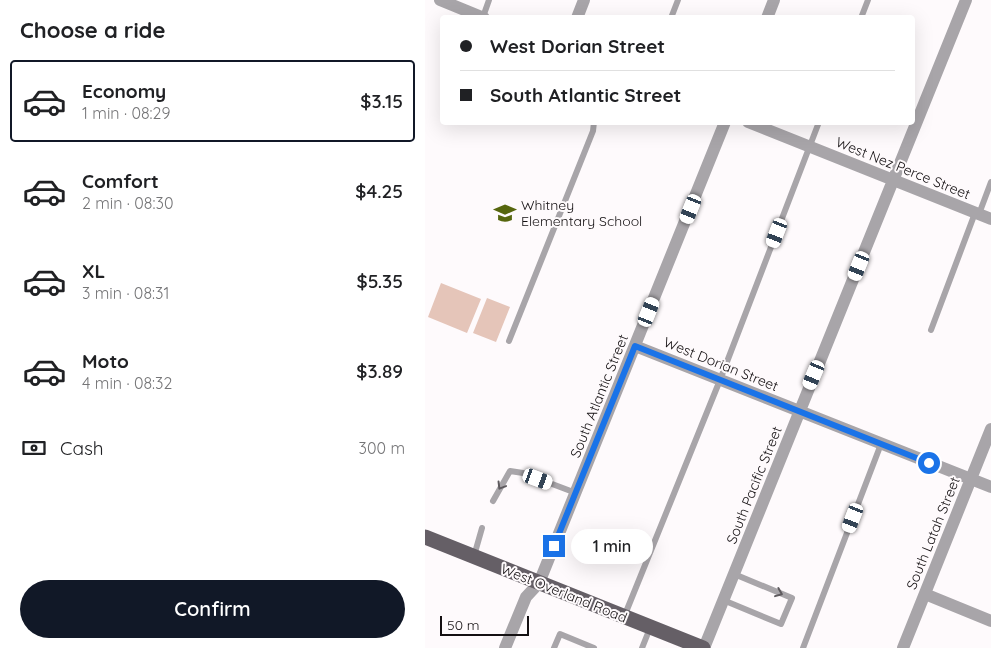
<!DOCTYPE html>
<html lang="en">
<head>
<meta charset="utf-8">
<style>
  :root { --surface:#fff; --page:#f6f6f6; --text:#202124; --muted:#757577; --line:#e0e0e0; --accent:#111827 }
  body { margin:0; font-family:Quicksand,sans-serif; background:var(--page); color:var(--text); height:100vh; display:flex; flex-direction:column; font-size:19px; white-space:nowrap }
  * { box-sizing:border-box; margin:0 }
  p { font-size:16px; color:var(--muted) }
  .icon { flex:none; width:28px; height:28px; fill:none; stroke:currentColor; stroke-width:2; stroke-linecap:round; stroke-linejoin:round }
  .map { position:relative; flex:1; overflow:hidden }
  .sheet { display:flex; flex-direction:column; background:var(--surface); width:425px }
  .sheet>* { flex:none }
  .banner { position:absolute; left:15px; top:15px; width:475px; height:110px; border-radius:5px; box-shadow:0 5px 20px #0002; display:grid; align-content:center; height:110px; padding:0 20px; background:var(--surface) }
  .scale { position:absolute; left:15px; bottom:12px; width:89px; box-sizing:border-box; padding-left:5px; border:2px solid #141012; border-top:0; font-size:14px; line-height:18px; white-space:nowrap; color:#141012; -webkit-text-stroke:4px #fefafc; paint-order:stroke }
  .end { position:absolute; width:22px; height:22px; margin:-11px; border:6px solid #1a73e8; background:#fff; box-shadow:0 0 0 2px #fff }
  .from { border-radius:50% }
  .bubble { position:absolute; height:35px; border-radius:18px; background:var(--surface); box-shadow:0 5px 20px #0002; font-size:16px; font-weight:600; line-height:35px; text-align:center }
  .car { position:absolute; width:15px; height:30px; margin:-15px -8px; border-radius:6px; box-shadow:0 0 4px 1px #0007; background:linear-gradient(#fff 24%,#345 0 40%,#fff 0 76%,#345 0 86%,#fff 0) }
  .banner b { display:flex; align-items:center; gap:18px; height:48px; font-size:19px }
  .banner b+b { border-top:1px solid var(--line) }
  .banner i { width:12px; height:12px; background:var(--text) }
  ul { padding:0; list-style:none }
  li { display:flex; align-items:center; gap:15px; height:82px; margin:0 10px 8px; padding:0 10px; border:2px solid transparent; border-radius:5px }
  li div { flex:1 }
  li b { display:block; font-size:19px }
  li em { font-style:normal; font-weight:600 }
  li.active { border-color:var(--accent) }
  li>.icon { width:45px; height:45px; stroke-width:1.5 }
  h2 { padding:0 20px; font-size:22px; line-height:60px }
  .pay { display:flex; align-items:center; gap:12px; height:55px; padding:0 20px; font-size:19px }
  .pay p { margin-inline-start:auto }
  .button { display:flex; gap:10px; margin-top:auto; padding:10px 20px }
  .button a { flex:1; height:58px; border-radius:30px; background:var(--accent); color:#fff; font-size:20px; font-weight:600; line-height:58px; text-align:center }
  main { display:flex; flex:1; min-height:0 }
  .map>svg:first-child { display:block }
</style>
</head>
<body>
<main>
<section class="sheet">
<h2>Choose a ride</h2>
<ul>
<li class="active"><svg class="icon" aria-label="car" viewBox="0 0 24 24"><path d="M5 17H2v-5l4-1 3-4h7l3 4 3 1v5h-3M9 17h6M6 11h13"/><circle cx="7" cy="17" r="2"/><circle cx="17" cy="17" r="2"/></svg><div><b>Economy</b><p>1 min · 08:29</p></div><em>$3.15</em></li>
<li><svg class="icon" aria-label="car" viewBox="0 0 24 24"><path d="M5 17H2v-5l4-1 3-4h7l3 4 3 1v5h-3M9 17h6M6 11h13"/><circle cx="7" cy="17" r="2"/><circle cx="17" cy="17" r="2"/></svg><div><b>Comfort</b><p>2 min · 08:30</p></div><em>$4.25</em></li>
<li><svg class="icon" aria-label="car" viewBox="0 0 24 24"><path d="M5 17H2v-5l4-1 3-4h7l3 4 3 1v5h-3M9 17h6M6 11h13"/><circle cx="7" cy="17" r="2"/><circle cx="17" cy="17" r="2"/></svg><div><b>XL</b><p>3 min · 08:31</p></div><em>$5.35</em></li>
<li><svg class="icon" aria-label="car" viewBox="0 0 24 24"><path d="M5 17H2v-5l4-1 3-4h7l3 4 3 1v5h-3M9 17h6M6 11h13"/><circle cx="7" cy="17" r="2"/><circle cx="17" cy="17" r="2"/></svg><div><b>Moto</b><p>4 min · 08:32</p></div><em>$3.89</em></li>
</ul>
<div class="pay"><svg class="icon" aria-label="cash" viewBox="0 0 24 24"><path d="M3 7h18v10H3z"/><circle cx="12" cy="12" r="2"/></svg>Cash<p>300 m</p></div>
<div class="button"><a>Confirm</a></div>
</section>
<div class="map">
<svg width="566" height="648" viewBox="0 0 566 648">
  <rect width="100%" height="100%" fill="#fefafc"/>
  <path fill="#e5c5b9" d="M 16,283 L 56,299 L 42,333 L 3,317 Z
    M 62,298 L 85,307 L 71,342 L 48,333 Z"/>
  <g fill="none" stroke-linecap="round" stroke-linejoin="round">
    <path stroke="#a8a5a9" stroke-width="6" d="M 58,17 L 64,0
      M 246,18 L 253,0
      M 436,18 L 443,0
      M 554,214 L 566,182
      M 506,330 L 550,213
      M 84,341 L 168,131 L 169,122
      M 68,501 L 85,471 L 98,473 L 151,493
      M 49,556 L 57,528
      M 298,600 L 356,624 L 367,598 L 309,574
      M 199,617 L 295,380 L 394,122
      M 129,648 L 135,634 L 169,648
      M 217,648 L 225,628
      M 378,648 L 456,444"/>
    <path stroke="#a8a5a9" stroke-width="12" d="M 15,0 L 59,18
      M 152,18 L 159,0
      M 342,18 L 349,0
      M 323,122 L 566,219
      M 210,346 L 566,487
      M 500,594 L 566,621
      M 80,648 L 101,597 L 114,583 L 300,122
      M 279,648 L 541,0
      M 478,648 L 566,429"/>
    <path stroke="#655f66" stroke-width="15" d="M 0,537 L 278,648"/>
  </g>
  <defs><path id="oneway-chevron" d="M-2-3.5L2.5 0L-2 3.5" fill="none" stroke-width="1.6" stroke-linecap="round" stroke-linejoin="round" transform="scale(1.25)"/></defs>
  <g stroke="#5e5a5e">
    <use href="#oneway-chevron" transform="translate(76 486) rotate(121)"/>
    <use href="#oneway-chevron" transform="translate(354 593) rotate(22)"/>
  </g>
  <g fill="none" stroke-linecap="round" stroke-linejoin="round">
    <path stroke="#1a73e8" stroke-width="6" d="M 129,546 L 210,346 L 504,463"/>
  </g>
  <defs>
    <g id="school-bare" transform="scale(1.725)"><path d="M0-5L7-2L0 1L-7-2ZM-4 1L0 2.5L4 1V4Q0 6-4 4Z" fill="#56660e" stroke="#fefafc" stroke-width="2.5" paint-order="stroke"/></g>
  </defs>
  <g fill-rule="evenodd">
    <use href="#school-bare" x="80" y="213"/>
  </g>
  <g text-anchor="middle" stroke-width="4" stroke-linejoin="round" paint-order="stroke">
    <g font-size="14" fill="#141012" stroke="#fefafc">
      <text transform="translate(478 168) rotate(22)" y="5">West Nez Perce Street</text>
      <text transform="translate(296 364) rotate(22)" y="5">West Dorian Street</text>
      <text transform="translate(174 396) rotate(-68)" y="5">South Atlantic Street</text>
      <text transform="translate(329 485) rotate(-68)" y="5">South Pacific Street</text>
      <text transform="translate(508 533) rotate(-68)" y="5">South Latah Street</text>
      <text transform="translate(139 593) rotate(22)" y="5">West Overland Road</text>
    </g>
    <g font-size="14" fill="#141012" stroke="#fefafc" text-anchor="start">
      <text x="96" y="210">Whitney<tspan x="96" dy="16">Elementary School</tspan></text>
    </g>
  </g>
</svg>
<div class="scale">50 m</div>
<i class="end from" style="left:504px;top:463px"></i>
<i class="end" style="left:129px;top:546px"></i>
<div class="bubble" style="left:146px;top:529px;width:82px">1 min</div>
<i class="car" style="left:266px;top:209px;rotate:202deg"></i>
<i class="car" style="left:352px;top:233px;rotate:201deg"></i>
<i class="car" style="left:434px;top:266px;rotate:202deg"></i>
<i class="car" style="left:224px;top:312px;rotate:22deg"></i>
<i class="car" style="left:389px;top:375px;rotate:203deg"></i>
<i class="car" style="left:113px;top:479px;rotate:110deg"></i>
<i class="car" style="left:428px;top:518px;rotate:201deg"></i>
<div class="banner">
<b><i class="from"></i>West Dorian Street</b>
<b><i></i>South Atlantic Street</b>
</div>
</div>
</main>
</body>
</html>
